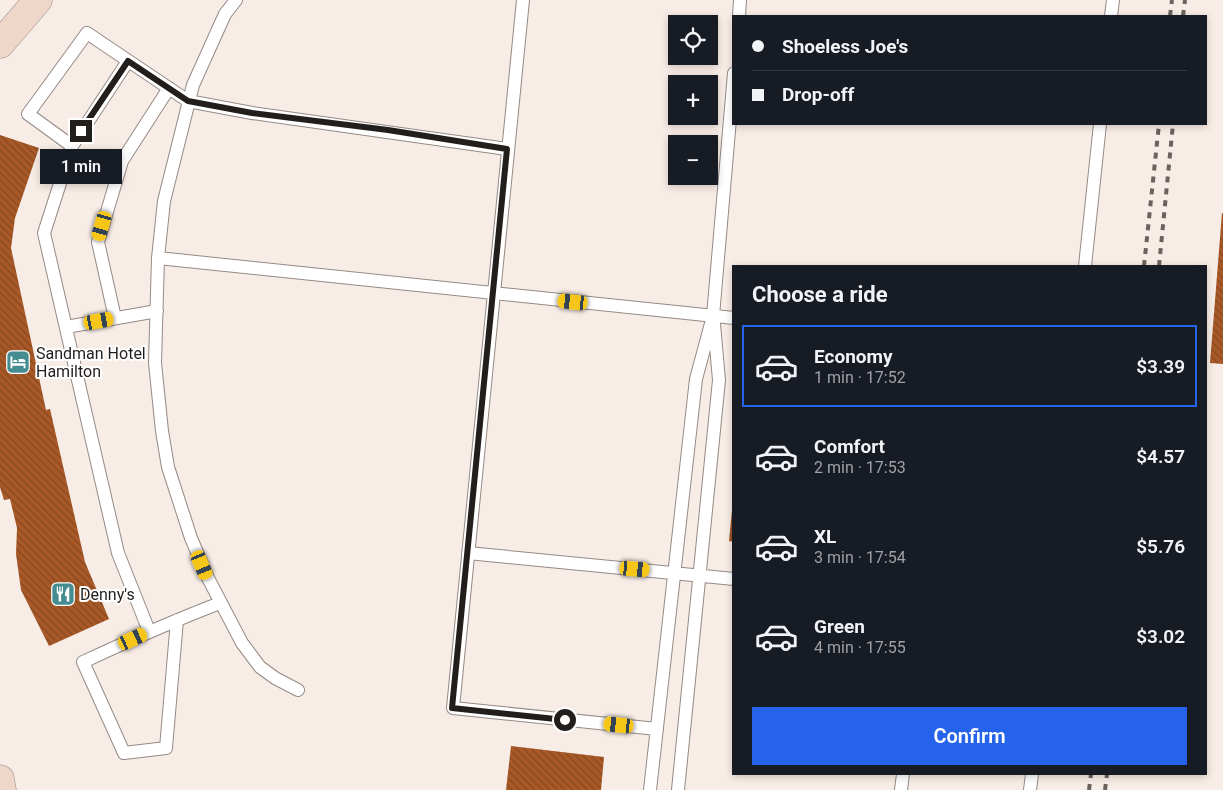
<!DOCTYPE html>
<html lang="en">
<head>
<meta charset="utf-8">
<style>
  :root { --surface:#171b24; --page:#20242c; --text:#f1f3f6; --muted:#9ea1a6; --line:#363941; --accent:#2563eb }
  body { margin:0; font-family:Roboto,sans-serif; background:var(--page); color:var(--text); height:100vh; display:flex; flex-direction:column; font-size:19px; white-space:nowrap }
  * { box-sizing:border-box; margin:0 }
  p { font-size:16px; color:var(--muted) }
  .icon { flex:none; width:28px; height:28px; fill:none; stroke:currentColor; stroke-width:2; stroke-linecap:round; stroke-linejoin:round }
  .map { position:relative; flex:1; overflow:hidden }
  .details { position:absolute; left:732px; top:265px; width:475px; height:510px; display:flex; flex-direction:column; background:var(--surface); border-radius:0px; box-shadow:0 2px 8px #0003 }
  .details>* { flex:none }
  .guide { position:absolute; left:732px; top:15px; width:475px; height:110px; border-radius:0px; box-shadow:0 2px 8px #0003; display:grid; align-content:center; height:110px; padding:0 20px; background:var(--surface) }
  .buttons { position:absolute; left:668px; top:15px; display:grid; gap:10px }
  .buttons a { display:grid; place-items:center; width:50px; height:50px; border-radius:0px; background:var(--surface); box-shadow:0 2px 8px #0003; font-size:25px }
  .end { position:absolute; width:22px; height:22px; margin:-11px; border:6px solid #221e1c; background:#fff; box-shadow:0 0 0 2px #fff }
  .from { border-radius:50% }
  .bubble { position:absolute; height:35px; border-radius:0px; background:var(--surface); box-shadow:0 2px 8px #0003; font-size:16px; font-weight:600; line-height:35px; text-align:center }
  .car { position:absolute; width:15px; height:30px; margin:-15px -8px; border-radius:6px; box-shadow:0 0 4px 1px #0007; background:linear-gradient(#f5c518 24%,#345 0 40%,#f5c518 0 76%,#345 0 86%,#f5c518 0) }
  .guide b { display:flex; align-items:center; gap:18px; height:48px; font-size:19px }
  .guide b+b { border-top:1px solid var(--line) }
  .guide i { width:12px; height:12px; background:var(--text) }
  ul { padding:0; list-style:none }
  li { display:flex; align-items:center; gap:15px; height:82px; margin:0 10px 8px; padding:0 10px; border:2px solid transparent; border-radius:0px }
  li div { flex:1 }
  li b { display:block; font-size:19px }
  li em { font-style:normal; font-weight:600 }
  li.active { border-color:var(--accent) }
  li>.icon { width:45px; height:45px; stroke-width:1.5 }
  h2 { padding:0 20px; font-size:22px; line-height:60px }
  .action { display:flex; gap:10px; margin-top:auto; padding:10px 20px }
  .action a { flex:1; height:58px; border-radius:0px; background:var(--accent); color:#fff; font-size:20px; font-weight:600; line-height:58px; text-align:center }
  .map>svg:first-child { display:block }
</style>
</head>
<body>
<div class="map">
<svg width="1223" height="790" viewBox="0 0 1223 790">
  <defs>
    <pattern id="building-back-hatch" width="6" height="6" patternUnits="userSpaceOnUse" patternTransform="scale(1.25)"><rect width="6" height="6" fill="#a85927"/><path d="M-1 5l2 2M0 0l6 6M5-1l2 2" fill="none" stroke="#884921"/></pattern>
  </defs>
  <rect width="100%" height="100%" fill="#f8ece6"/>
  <path fill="url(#building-back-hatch)" d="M 0,135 L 39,148 L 15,218 L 11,248 L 46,410 L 50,409 L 85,562 L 109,619 L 49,646 L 21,590 L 16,554 L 17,528 L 10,499 L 4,500 L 0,487 Z
    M 1222,213 L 1223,213 L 1223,364 L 1210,363 Z
    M 732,510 L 734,510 L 734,542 L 729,541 Z
    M 511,746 L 604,757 L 601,790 L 506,790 Z"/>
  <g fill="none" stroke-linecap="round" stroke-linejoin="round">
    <g stroke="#958a85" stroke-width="14">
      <path id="lane" d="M 236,0 L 225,14 L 193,85 L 164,201 L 158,258 L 155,363 L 162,431 L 168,467 L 191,538 L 208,578 L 242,643 L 260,667 L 275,678 L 298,690
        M 523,0 L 453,708 L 657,729
        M 739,16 L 740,0
        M 1111,16 L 1113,0
        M 128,61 L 72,146 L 44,233 L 118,553 L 149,631
        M 72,146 L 28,114 L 87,33 L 188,101 L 252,113 L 507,149
        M 158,258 L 734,318
        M 1085,266 L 1100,124
        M 115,318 L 98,242 L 122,161 L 169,88
        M 66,327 L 157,311
        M 468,553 L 734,579
        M 177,620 L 166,748 L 124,753 L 83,662 C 128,641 173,621 220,603
        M 650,790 L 696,379 L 713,316 L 734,73
        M 678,790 L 719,380 L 714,324
        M 901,790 L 903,774
        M 1030,790 L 1032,774"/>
    </g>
    <g stroke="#958a85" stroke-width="29">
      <path id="secondary" d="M 0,44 L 38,0
        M 0,779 L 2,790"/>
    </g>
    <use href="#lane" stroke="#fff" stroke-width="12"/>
    <use href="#secondary" stroke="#eed6c8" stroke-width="28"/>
    <path stroke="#69625f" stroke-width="4" stroke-dasharray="6 6" stroke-linecap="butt" d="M 1170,16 L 1172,0
      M 1183,16 L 1185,0
      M 1144,266 L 1159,124
      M 1159,266 L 1173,124
      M 1089,790 L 1091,774
      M 1105,790 L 1107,774"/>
  </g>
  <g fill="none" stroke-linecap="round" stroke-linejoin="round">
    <path stroke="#221e1c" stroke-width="6" d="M 81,131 L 128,61 L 188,101 L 252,113 L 388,130 L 507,149 L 452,708 L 565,720"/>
  </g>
  <defs>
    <g id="hotel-square" transform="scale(1.25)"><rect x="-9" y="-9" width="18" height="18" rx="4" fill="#448c90" stroke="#fff"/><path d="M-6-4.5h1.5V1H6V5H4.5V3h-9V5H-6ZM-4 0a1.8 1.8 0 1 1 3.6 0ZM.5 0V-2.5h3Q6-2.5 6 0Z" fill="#fff"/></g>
    <g id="restaurant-square" transform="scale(1.25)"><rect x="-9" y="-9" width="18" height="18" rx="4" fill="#448c90" stroke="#fff"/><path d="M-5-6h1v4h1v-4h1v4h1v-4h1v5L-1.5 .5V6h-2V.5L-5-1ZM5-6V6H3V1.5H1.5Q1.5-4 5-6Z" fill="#fff"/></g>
  </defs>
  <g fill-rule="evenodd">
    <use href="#hotel-square" x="18" y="362"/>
    <use href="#restaurant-square" x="63" y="594"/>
  </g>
  <g text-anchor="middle" stroke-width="4" stroke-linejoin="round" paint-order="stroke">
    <g font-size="16" fill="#221e1c" stroke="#fff" text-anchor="start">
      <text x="36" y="359">Sandman Hotel<tspan x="36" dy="18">Hamilton</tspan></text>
      <text x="80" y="600">Denny's</text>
    </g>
  </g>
</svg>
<div class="buttons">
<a><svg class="icon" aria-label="locate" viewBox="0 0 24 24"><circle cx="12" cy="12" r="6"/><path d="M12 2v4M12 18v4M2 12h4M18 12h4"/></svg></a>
<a>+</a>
<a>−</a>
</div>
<i class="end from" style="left:565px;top:720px"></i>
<i class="end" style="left:81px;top:131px"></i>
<div class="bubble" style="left:40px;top:149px;width:82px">1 min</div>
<i class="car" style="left:102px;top:226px;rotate:196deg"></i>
<i class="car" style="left:573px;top:302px;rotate:276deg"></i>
<i class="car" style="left:99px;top:321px;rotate:80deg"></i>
<i class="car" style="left:202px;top:565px;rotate:157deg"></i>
<i class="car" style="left:635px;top:569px;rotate:95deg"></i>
<i class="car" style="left:133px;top:639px;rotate:65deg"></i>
<i class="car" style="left:619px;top:725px;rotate:276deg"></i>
<div class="guide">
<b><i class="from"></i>Shoeless Joe's</b>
<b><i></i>Drop-off</b>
</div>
<section class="details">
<h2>Choose a ride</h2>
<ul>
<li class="active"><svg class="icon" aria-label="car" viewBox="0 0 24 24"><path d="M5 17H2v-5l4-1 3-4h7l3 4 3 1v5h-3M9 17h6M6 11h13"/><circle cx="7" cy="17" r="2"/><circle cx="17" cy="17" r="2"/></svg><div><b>Economy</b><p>1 min · 17:52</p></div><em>$3.39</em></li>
<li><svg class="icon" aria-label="car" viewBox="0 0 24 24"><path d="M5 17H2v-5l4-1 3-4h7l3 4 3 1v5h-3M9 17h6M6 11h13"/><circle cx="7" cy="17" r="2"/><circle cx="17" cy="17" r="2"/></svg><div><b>Comfort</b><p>2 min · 17:53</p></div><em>$4.57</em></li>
<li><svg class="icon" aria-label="car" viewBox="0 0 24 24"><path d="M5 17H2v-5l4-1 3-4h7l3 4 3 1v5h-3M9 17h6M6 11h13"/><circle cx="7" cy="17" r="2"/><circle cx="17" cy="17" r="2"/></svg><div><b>XL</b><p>3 min · 17:54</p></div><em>$5.76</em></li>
<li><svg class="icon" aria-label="car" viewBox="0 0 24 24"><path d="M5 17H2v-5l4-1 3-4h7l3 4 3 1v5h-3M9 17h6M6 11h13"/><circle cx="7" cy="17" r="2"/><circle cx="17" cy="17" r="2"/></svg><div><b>Green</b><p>4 min · 17:55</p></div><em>$3.02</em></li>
</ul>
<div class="action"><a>Confirm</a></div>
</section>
</div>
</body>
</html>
